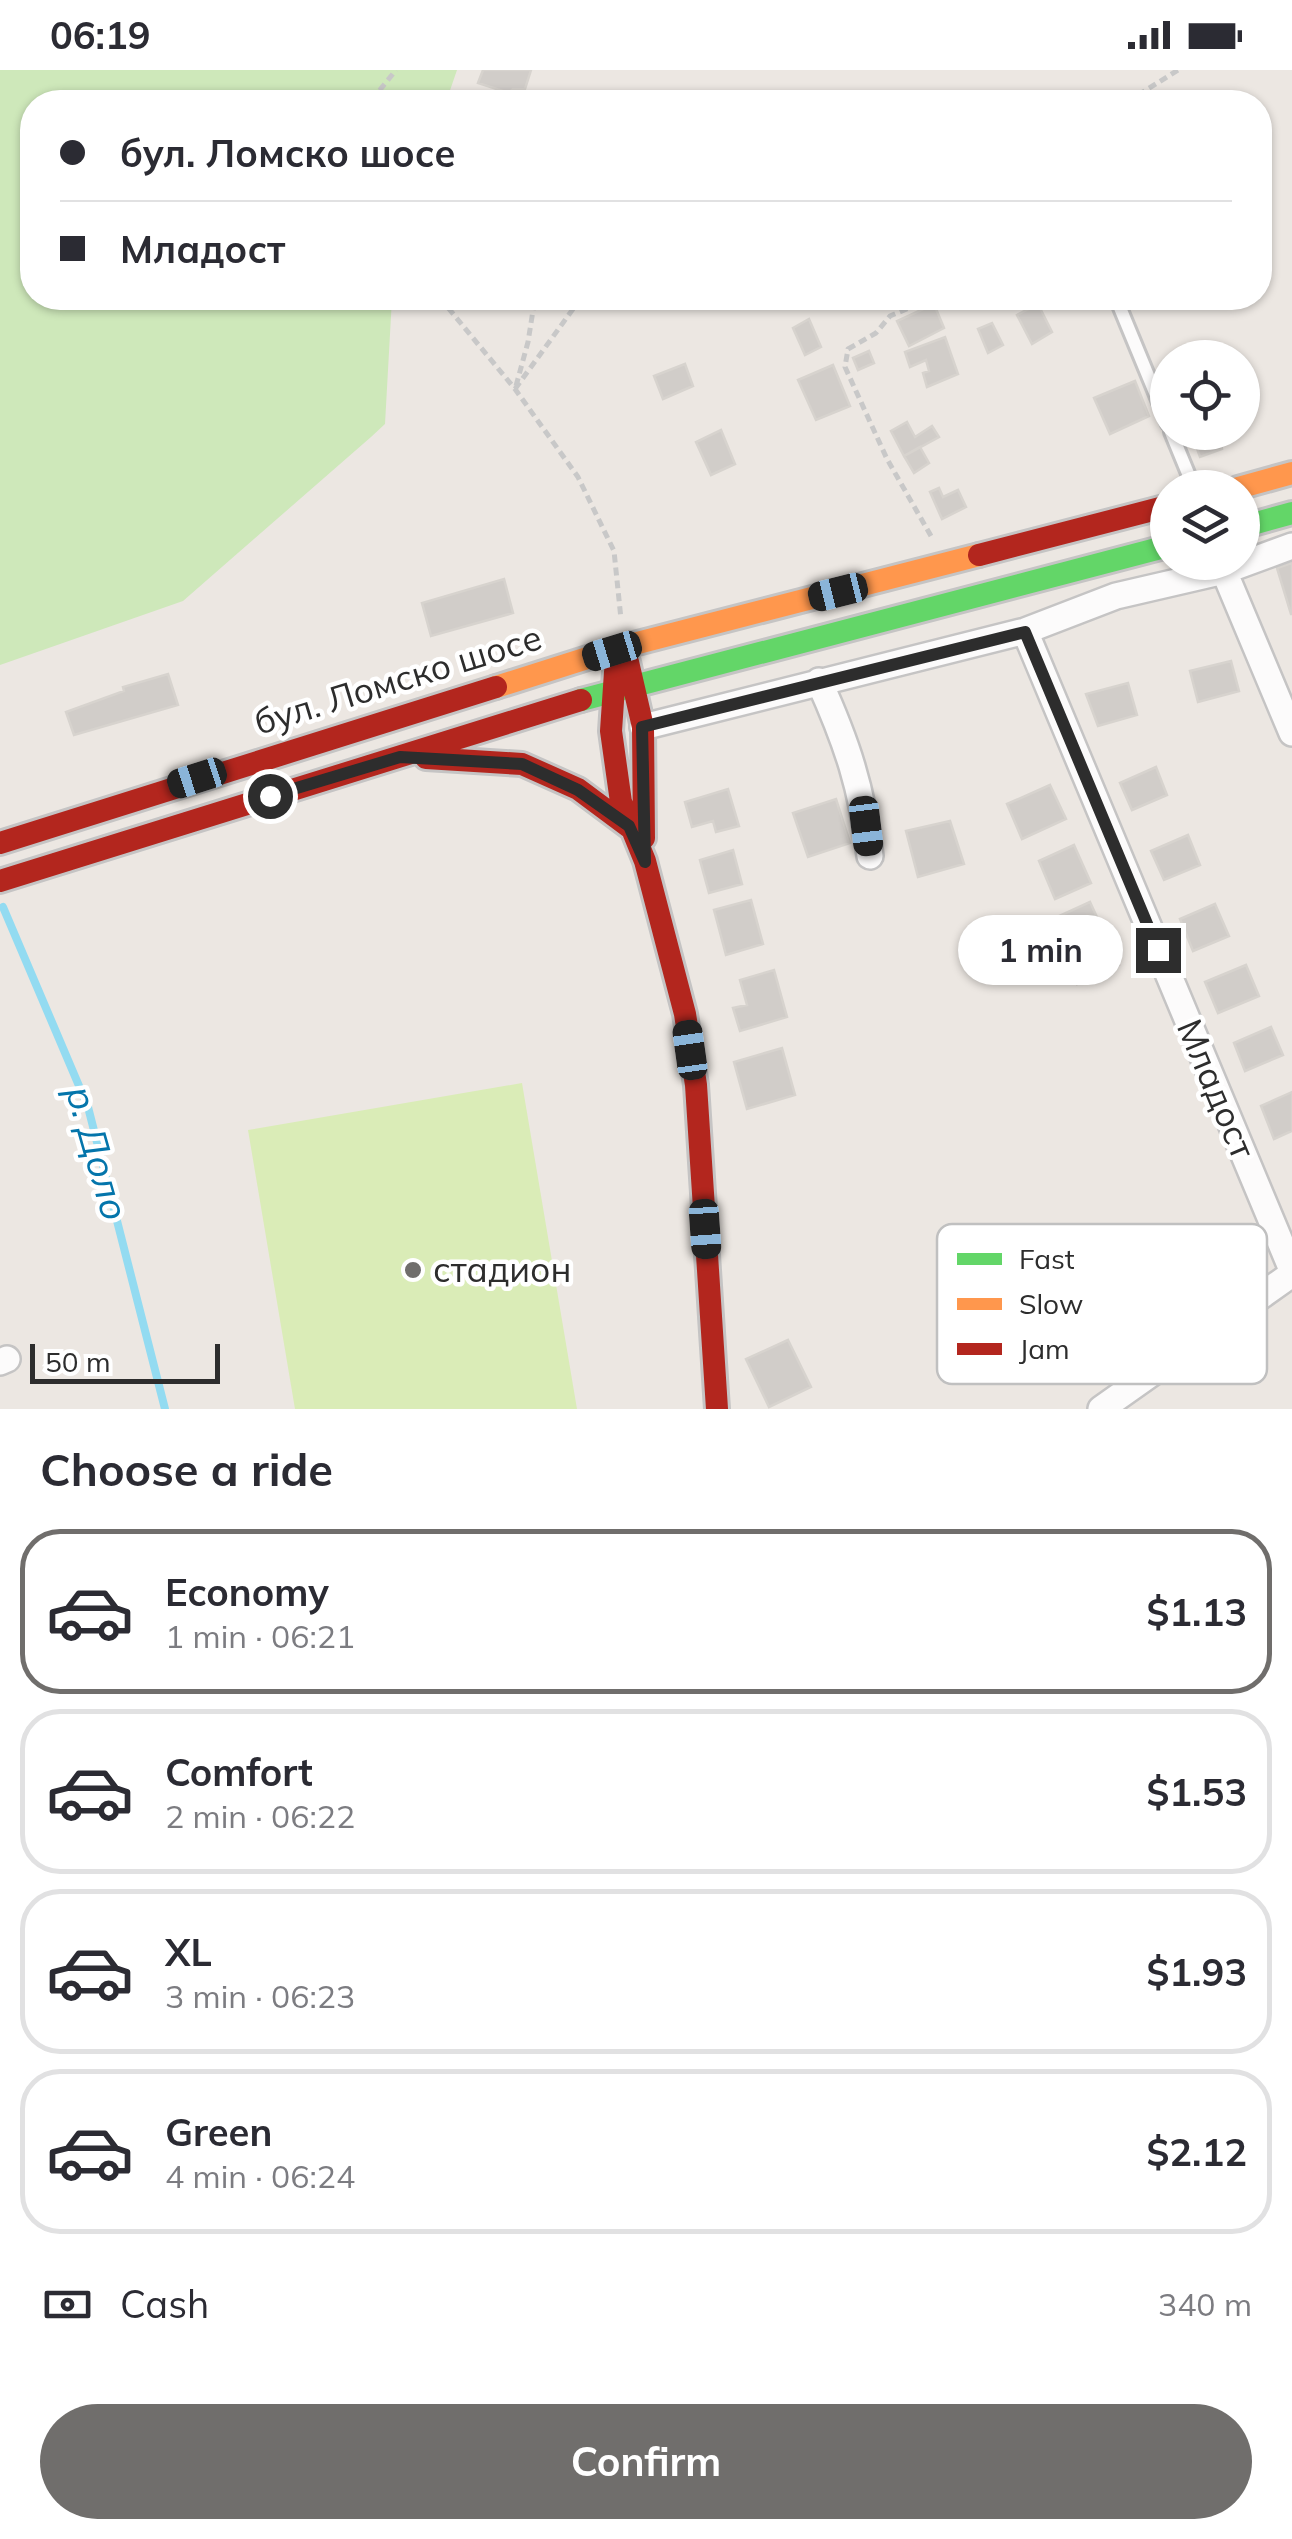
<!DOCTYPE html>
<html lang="en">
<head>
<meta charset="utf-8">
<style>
  :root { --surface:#fff; --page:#f2f2f3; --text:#2b2b33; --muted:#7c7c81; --line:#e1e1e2; --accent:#706e6c }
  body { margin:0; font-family:Mulish,sans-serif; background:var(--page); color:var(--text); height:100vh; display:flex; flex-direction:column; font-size:38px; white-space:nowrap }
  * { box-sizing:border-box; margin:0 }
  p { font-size:32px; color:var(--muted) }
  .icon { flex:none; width:55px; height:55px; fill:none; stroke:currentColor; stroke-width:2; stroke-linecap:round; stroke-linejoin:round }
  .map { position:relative; height:1339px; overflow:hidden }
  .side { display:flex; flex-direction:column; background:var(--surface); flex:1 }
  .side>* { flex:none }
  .banner { position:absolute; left:20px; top:20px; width:1252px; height:220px; border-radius:40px; box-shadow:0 2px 8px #0004; display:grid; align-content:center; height:220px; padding:0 40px; background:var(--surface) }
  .fabs { position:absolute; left:1150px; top:270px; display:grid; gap:20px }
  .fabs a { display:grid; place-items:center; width:110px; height:110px; border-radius:50%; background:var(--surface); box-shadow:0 2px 8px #0004; font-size:50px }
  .scale { position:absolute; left:30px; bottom:25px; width:190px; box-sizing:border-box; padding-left:10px; border:5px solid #2d2d2d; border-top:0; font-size:28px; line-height:35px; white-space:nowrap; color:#2d2d2d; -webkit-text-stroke:8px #fff; paint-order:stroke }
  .end { position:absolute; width:45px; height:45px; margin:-22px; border:12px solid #2d2d2d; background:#fff; box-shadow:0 0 0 5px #fff }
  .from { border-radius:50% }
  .bubble { position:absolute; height:70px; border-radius:35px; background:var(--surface); box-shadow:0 2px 8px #0004; font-size:32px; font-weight:700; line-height:70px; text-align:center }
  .car { position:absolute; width:30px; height:60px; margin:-30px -15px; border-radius:12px; box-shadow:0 0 8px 2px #0007; background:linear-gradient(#222 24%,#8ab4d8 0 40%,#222 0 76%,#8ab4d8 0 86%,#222 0) }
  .banner b { display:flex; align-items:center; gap:35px; height:95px; font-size:38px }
  .banner b+b { border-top:2px solid var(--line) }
  .banner i { width:25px; height:25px; background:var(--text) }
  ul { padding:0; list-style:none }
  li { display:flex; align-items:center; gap:30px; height:165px; margin:0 20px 15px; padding:0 20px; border:5px solid var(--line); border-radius:40px }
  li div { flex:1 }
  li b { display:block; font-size:38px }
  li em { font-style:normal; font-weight:700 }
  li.active { border-color:var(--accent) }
  li>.icon { width:90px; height:90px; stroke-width:1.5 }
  h2 { padding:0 40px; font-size:45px; line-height:120px }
  .pay { display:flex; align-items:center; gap:25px; height:110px; padding:0 40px; font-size:38px }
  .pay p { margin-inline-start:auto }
  .action { display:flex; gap:20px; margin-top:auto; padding:20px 40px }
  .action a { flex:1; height:115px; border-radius:60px; background:var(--accent); color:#fff; font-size:40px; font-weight:700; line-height:115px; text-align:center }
  .status { display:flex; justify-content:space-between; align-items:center; height:70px; padding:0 50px; background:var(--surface); direction:ltr }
  .status svg { height:28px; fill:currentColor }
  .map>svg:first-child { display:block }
</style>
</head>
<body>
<div class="status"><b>06:19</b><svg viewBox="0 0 49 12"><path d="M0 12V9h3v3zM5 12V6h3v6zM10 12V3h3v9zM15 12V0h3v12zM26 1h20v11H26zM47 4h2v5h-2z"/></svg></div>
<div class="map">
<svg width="1292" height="1339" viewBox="0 0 1292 1339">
  <rect width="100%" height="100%" fill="#ece7e2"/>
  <path fill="#cee8ba" d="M 0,0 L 457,0 L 446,32 L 32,32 L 32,228 L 392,228 L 385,354 L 371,367 L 183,531 L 0,595 Z"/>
  <path fill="#daecb7" d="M 522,1013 L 577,1339 L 295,1339 L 248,1060 Z"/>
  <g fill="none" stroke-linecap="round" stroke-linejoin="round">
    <path stroke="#93dbf1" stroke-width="8" d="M 3,837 L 88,1037 L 165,1339"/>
  </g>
  <path fill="#d1cdc9" stroke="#d7d3ce" stroke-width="2.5" d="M 483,0 L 531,0 L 525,19 L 513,19 L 509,23 L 478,13 Z
    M 934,234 L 944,258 L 909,276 L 897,251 Z
    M 1038,234 L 1052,262 L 1032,274 L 1017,245 Z
    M 809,249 L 821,277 L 805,285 L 793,258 Z
    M 992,253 L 1003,275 L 988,283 L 978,259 Z
    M 945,267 L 958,304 L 927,317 L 923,303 L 929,301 L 926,290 L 910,297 L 905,282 Z
    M 869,281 L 874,293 L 858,300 L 853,288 Z
    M 685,294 L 693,316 L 663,329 L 654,306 Z
    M 833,295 L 850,336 L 816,350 L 798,310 Z
    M 1135,311 L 1149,346 L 1110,364 L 1094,328 Z
    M 907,352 L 915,367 L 932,356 L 939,367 L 904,386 L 891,361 Z
    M 721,360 L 735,394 L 711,405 L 696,372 Z
    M 1191,362 L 1234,362 L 1234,364 L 1220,369 L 1222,379 L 1200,387 Z
    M 920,377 L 929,393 L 914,403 L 904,386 Z
    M 939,418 L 943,427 L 958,420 L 966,437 L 942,449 L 930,422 Z
    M 1292,493 L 1292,544 L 1291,544 L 1277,498 Z
    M 504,509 L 513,543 L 431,566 L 422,533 Z
    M 1231,591 L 1239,621 L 1198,632 L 1190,601 Z
    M 168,604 L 178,635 L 74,665 L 66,642 L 124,621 L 123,617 Z
    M 1128,613 L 1137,645 L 1098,656 L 1086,624 Z
    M 1156,697 L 1167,725 L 1132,740 L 1120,713 Z
    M 1050,715 L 1066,749 L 1022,769 L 1007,734 Z
    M 728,719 L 739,756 L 716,762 L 713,751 L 692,757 L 685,732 Z
    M 836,729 L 850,773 L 808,787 L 793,743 Z
    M 950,751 L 964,794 L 918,807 L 906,761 Z
    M 1188,765 L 1200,795 L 1164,810 L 1151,781 Z
    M 1074,775 L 1091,813 L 1055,829 L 1039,791 Z
    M 733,780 L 742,814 L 709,823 L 700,790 Z
    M 751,830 L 763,874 L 726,885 L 714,840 Z
    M 1090,832 L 1119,895 L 1077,914 L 1048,851 Z
    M 1215,834 L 1229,866 L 1193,881 L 1180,849 Z
    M 1246,895 L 1259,926 L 1218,943 L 1205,912 Z
    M 774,900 L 787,947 L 740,961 L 733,938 L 747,935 L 740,910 Z
    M 1271,957 L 1283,985 L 1245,1001 L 1234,973 Z
    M 782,978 L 795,1025 L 747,1039 L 734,992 Z
    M 1292,1022 L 1292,1061 L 1274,1069 L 1261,1036 Z
    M 788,1270 L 811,1317 L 769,1337 L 746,1289 Z"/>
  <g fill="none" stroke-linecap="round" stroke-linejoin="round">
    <g stroke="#c5c4c4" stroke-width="18">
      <path id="lane" d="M 1116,228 L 1168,354
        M 1171,362 L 1194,418"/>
    </g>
    <g stroke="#c5c4c4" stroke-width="30">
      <path id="street" d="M 1224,501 L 1292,663
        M 1025,561 L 1292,1200
        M 819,611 C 847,673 862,718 870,786
        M 643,657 L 1025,561 L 1116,526 L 1224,501 L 1292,476
        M 0,1292 L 7,1289
        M 1101,1339 L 1292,1204"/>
    </g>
    <g stroke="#c5c4c4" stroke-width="28">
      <path id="fast" d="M 1242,457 L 1292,443
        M 581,630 L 1168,476"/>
    </g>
    <g stroke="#c5c4c4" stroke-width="28">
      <path id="slow" d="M 1238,418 L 1292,403
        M 496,617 L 622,577 L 979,485"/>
    </g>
    <g stroke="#c5c4c4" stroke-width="28">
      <path id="jam" d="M 979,485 L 1168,436
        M 628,592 L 643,657 L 644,768
        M 615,602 L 611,661 L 621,732 L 645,791 L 685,944 L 696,1015 L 717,1339
        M 426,688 L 522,694 L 578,719 L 629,757
        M 0,773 L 496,617
        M 0,811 L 581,630"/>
    </g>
    <path stroke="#c8c8c8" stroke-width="5" stroke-dasharray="8 5" stroke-linecap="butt" d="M 374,32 L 379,21 L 396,0
      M 1127,32 L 1178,0
      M 440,228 L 515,319 L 578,407 L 614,481 L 621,549
      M 516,316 L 528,272 L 535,228
      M 515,319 L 581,228
      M 931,466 L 887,389 L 845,297 L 848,279 L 876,263 L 890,246 L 933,228"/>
    <use href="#lane" stroke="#fcfbfb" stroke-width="12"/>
    <use href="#street" stroke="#fcfbfb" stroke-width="25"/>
    <use href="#fast" stroke="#63d668" stroke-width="22"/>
    <use href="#slow" stroke="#ff974d" stroke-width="22"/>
    <use href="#jam" stroke="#b3261e" stroke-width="22"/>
  </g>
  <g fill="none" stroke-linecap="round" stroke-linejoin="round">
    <path stroke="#2d2d2d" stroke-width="12" d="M 270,726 L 400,687 L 522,694 L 578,720 L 629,756 L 645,792 L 642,657 L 1025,562 L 1158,880"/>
  </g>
  <circle fill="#706e6c" stroke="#fff" stroke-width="4" cx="413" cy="1200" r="10"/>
  <g text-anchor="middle" stroke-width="9" stroke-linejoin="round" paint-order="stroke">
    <g font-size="35" fill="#2d2d2d" stroke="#fff">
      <text transform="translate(398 610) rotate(-17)" y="12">бул. Ломско шосе</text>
      <text transform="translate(1216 1019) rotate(67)" y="12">Младост</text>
    </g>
    <g font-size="35" fill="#2d2d2d" stroke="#fff" text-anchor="start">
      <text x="433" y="1212">стадион</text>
    </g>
    <g font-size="38" font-style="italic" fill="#0475ab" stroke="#fff">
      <text transform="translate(97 1083) rotate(74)" y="13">р. Доло</text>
    </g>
  </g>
  <rect x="937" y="1154" width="330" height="160" rx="15" fill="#fff" stroke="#c0c0c0" stroke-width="2.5"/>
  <rect x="957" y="1183" width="45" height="12" fill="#63d668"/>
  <rect x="957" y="1228" width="45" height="12" fill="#ff974d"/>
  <rect x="957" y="1273" width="45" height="12" fill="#b3261e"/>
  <g font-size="28" fill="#2d2d2d">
    <text x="1019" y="1199">Fast</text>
    <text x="1019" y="1244">Slow</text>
    <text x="1019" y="1289">Jam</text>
  </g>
</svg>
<div class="fabs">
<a><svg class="icon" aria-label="locate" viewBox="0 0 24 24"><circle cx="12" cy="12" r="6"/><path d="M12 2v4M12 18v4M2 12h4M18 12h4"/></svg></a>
<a><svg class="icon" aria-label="layers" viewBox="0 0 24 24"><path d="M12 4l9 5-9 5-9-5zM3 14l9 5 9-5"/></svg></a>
</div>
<div class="scale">50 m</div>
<i class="end from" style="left:270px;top:726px"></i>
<i class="end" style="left:1158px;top:880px"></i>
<div class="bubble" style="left:958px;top:845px;width:165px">1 min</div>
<i class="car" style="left:838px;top:522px;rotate:256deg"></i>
<i class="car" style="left:612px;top:581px;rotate:253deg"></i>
<i class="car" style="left:197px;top:708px;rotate:252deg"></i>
<i class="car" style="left:866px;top:756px;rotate:173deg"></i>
<i class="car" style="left:690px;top:980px;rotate:352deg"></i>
<i class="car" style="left:705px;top:1159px;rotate:176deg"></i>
<div class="banner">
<b><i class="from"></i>бул. Ломско шосе</b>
<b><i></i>Младост</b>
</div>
</div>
<section class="side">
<h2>Choose a ride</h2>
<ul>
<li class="active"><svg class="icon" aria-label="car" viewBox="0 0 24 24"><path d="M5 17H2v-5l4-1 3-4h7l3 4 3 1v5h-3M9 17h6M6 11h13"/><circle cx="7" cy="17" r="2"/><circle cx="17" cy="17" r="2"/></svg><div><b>Economy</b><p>1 min · 06:21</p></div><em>$1.13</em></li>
<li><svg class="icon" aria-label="car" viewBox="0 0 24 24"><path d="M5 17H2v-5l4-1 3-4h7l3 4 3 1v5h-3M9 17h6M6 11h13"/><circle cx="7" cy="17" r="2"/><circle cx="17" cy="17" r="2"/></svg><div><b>Comfort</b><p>2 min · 06:22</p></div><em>$1.53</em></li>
<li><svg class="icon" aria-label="car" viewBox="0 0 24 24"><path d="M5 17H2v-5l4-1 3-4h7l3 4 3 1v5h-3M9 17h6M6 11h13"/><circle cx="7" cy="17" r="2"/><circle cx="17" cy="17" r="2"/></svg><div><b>XL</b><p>3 min · 06:23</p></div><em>$1.93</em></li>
<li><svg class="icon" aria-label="car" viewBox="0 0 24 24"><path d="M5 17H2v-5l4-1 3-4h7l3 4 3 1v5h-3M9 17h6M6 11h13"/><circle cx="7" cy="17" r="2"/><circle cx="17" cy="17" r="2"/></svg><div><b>Green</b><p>4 min · 06:24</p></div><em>$2.12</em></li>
</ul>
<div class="pay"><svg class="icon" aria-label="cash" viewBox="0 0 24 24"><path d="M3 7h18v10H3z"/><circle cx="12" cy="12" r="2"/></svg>Cash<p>340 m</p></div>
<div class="action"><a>Confirm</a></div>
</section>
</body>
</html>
